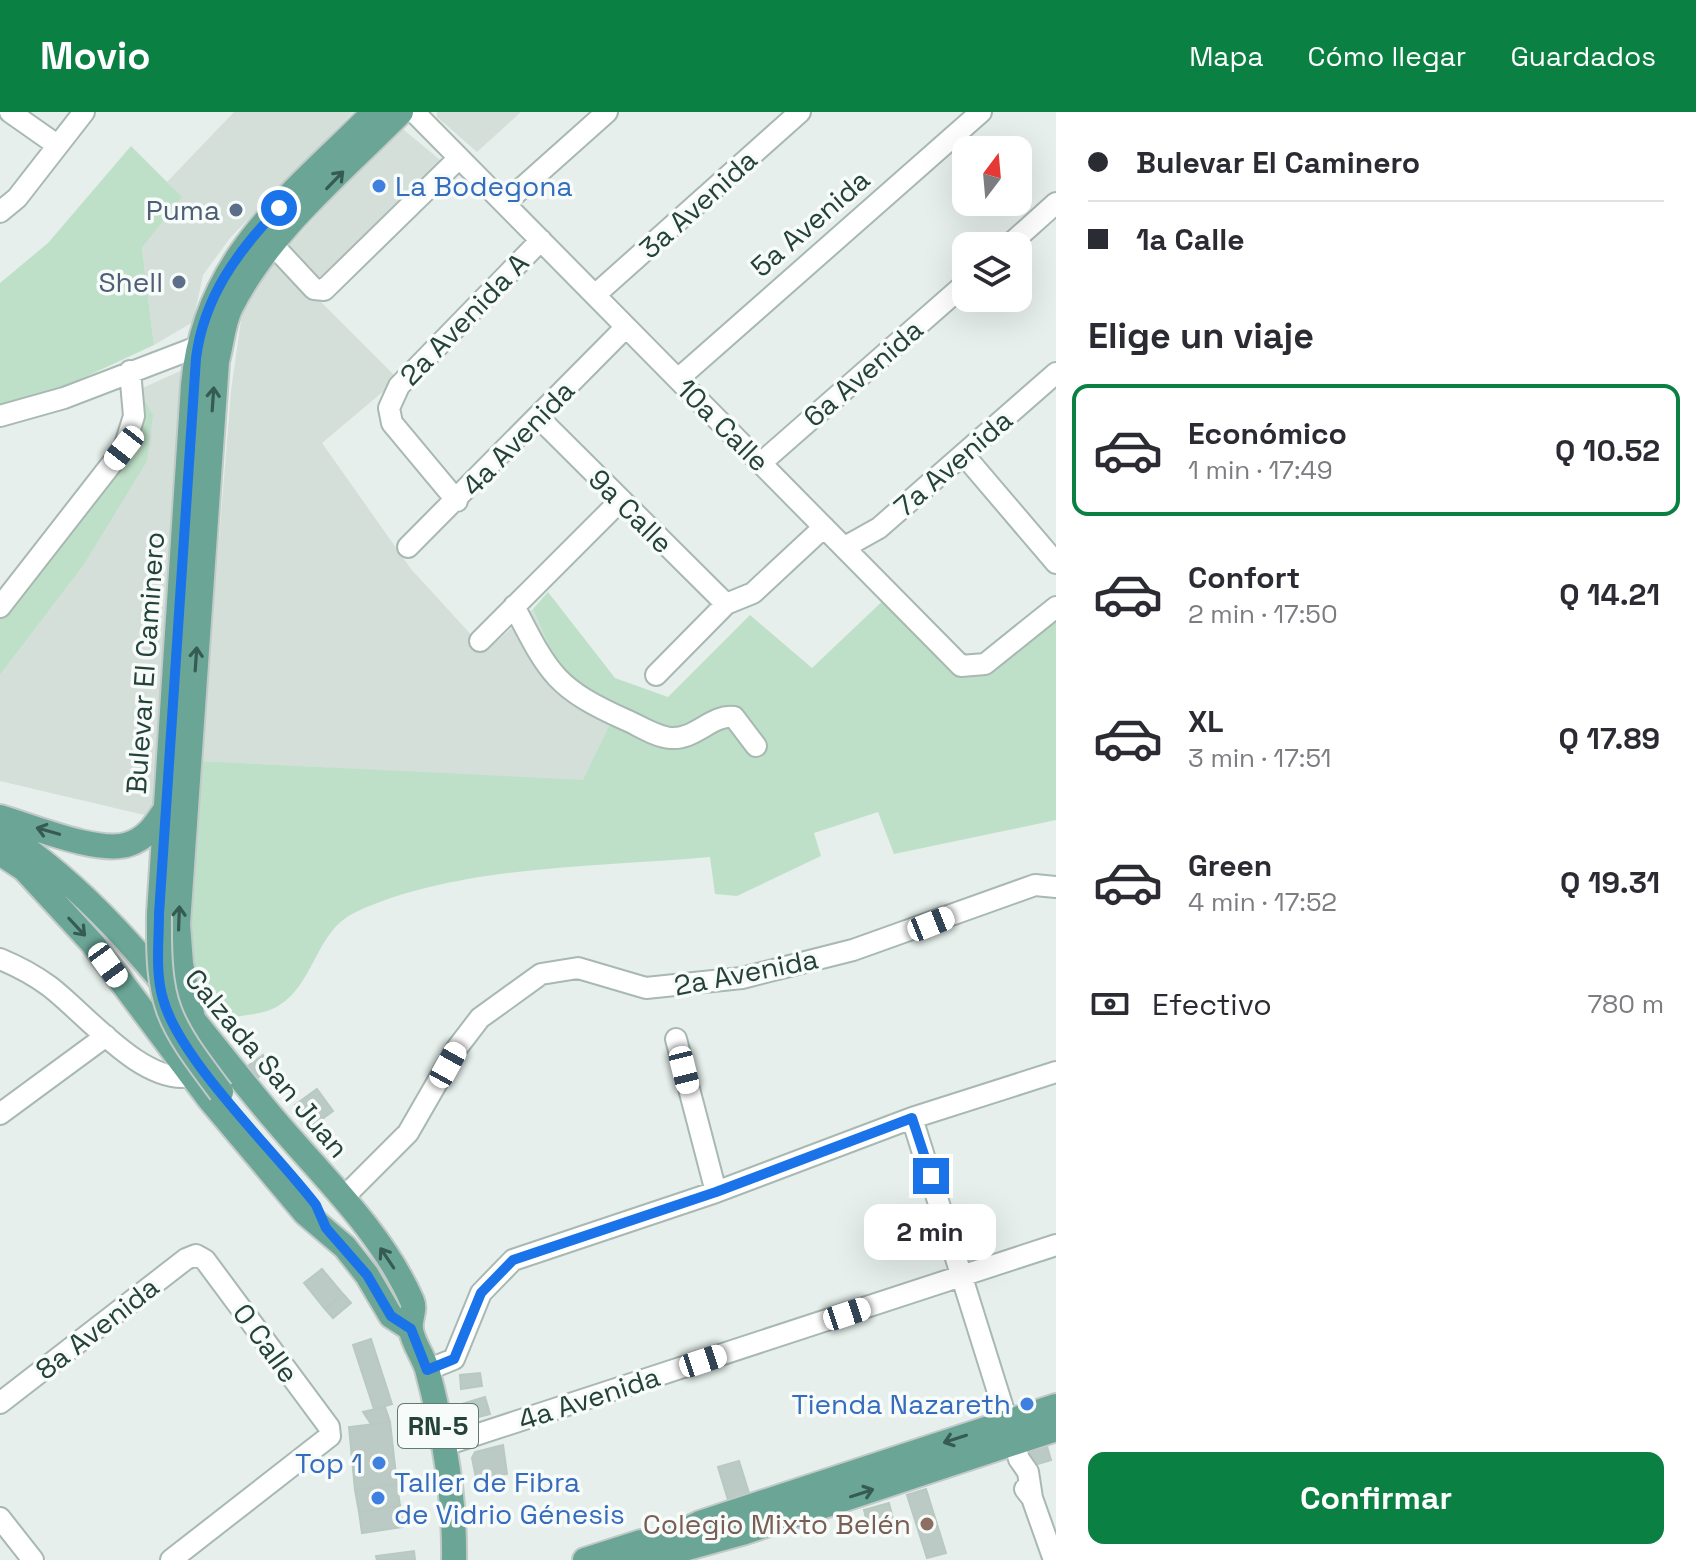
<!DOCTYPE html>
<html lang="es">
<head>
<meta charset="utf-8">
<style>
  :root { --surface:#fff; --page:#f2f2f3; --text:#2b2b33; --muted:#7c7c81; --line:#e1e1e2; --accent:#0b8043 }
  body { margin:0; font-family:"Space Grotesk",sans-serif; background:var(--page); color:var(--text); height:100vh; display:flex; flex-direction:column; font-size:30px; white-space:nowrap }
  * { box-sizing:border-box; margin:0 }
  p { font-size:26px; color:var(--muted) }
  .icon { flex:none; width:44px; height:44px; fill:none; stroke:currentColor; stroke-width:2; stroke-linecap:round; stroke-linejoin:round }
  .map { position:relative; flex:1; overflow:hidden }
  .drawer { display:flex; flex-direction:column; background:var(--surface); width:640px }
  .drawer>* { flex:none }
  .hud { display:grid; align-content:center; height:176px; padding:0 32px; background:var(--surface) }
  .needle { width:52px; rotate:16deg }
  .buttons { position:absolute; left:952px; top:24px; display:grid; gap:16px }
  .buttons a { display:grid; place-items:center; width:80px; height:80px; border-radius:16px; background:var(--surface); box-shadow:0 8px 32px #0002; font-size:40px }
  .end { position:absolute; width:36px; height:36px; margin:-18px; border:10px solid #1a73e8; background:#fff; box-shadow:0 0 0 4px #fff }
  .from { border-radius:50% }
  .bubble { position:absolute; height:56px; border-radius:16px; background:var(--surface); box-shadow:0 8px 32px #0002; font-size:26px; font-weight:600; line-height:56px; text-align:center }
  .car { position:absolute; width:24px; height:48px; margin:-24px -12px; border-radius:10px; box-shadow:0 0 6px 2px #0007; background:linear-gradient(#fff 24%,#345 0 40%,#fff 0 76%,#345 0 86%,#fff 0) }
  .hud b { display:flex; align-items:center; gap:28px; height:76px; font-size:30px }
  .hud b+b { border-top:2px solid var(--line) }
  .hud i { width:20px; height:20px; background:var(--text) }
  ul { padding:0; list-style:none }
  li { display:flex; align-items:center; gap:24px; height:132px; margin:0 16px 12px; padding:0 16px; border:4px solid transparent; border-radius:16px }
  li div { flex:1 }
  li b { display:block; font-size:30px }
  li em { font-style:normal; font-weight:600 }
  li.active { border-color:var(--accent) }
  li>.icon { width:72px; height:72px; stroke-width:1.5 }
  h2 { padding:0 32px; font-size:36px; line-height:96px }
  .pay { display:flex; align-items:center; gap:20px; height:88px; padding:0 32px; font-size:30px }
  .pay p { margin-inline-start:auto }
  .button { display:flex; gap:16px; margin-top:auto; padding:16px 32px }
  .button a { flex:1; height:92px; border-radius:16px; background:var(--accent); color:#fff; font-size:32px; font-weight:600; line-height:92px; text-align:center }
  header { display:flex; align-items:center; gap:48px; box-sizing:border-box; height:112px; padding:0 40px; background:var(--accent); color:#fff }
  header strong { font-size:38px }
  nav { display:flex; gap:44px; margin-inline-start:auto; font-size:28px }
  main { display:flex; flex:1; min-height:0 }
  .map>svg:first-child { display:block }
</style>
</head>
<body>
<header>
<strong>Movio</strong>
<nav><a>Mapa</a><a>Cómo llegar</a><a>Guardados</a></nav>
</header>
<main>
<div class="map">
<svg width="1056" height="1448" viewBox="0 0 1056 1448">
  <rect width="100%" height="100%" fill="#e6efeb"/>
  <path fill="#d4dfda" d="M 234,0 L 353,0 L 230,126 L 203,163 L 193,210 L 154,233 L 142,136 L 181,85 L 167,70 Z
    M 437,0 L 521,0 L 477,40 L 437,5 Z
    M 398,13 L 451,57 L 318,187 L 398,267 L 322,331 L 411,457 L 486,539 L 533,497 L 560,560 L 615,601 L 583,669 L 201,649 L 231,279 L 242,201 L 260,166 Z
    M 187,256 L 153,705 L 0,669 L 0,563 L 83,454 L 138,278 Z"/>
  <path fill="#bfe0c8" d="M 131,34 L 182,85 L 142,136 L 154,233 L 42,285 L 0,297 L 0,171 L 48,131 Z
    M 138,278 L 153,303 L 147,349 L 83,454 L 0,563 L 0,494 L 127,320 Z
    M 548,480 L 615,566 L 668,585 L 750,503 L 812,556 L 890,482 L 973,561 L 1056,504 L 1056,708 L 894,742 L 878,700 L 814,721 L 821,744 L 737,784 L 715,782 L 710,745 C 598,755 458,753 356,800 C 313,819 315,880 270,898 C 254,904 232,904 216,907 L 198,869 L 189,829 L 201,649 L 583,668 L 615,601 L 560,560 L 533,497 Z"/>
  <path fill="#bbcac4" stroke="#b8c9c2" stroke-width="2" d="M 263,943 L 272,955 L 257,966 L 248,954 Z
    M 317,977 L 333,999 L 311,1015 L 295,993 Z
    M 322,1157 L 343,1182 L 325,1197 L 304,1171 Z
    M 343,1182 L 351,1191 L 333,1206 L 325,1197 Z
    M 371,1227 L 392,1292 L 374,1297 L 353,1233 Z
    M 480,1261 L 482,1274 L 461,1277 L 460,1263 Z
    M 485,1285 L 490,1302 L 467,1308 L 462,1292 Z
    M 385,1295 L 390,1310 L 371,1312 L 363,1300 Z
    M 390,1310 L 397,1372 L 355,1378 L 349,1315 Z
    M 1046,1331 L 1051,1348 L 1031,1354 L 1025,1337 Z
    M 503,1333 L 507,1362 L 476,1366 L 472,1346 L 475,1340 Z
    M 739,1349 L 750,1384 L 729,1391 L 718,1355 Z
    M 397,1372 L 400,1394 L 359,1400 L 355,1378 Z
    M 926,1377 L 946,1441 L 927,1446 L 907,1383 Z
    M 889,1391 L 894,1411 L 869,1418 L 864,1398 Z
    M 400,1394 L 403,1415 L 362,1421 L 359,1400 Z
    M 414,1439 L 415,1448 L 377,1448 L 376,1444 Z"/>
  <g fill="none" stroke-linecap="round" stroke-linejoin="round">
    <g stroke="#a8b8b2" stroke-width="24">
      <path id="minor" d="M 10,0 L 57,33
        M 414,0 L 961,554 L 985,552 L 1056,495
        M 505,91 L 607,0
        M 0,100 L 17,86 L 84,0
        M 272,132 L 314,177 L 324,178 L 459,46
        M 1008,134 L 1056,91
        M 595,183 L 800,0
        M 678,267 L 981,0
        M 0,304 L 64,286 L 197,235
        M 538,305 L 726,492
        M 964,343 L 1056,451
        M 761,351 L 966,171
        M 457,389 L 392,311 L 389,296 L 399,274 L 541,128
        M 408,435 L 626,215
        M 845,435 L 879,416 L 1056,261
        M 514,494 C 549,562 555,576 626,608 C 640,614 656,625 671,626 C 695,628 712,602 734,605 L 756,634
        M 0,495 L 124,336 L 134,304 L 130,259
        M 480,529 L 620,389
        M 656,563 L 726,492 L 753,481 L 824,415
        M 0,847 C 17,854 34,863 49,874 C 85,901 143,974 191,964
        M 676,927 L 716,1080
        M 0,1002 L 106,924
        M 912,1006 L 1019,1347 L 1028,1360 L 1032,1386
        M 342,1087 L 408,1021 L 457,936 L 480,906 L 541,862 L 578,856 L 646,876 L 742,866 L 853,838 L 1035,773 L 1056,775
        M 427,1258 L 454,1247 L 481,1181 L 513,1148 L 716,1080 L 912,1006 L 1056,960
        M 0,1291 L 186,1147 L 196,1143 L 205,1148 L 329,1315 L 330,1324 L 171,1448
        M 442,1334 L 1056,1133
        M 1025,1377 L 1032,1386 L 1054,1448
        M 0,1406 L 33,1448"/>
    </g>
    <g stroke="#c2cac8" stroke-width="28">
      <path id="major" d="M 0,705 C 31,714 100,743 129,732 C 147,726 155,713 165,698
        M 0,719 C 112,789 189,907 273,1006 C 321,1063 382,1120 412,1189 C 416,1198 409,1208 411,1218 C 413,1231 423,1244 427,1257 C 443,1317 455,1386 454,1448
        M 0,741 L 24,757 L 93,832 L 210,988 L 305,1101 L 345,1135 L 367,1163 L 391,1204 L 411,1217
        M 159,802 L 193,273 C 205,144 289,86 374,0
        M 194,911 L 181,852 L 178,812 L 217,249 C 222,231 223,211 231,195 C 269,119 342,60 401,0
        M 651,1446 L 742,1421 L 1056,1317
        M 585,1448 L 641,1430
        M 626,1448 L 700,1411 L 1056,1294"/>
    </g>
    <use href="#minor" stroke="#fff" stroke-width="20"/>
    <use href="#major" stroke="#6aa596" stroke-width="24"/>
    <g stroke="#c2cac8" stroke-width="28" stroke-linecap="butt">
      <path id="major-bridge" d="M 159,802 C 158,894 166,907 221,980"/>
    </g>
    <use href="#major-bridge" stroke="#6aa596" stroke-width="24"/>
  </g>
  <defs><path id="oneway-shaft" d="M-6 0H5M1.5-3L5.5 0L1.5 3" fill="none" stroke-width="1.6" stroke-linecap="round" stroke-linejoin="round" transform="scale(2)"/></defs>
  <g stroke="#365b51">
    <use href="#oneway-shaft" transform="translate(335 68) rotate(-46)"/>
    <use href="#oneway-shaft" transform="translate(213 287) rotate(-86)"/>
    <use href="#oneway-shaft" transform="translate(196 547) rotate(-86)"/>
    <use href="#oneway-shaft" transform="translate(48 719) rotate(-164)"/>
    <use href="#oneway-shaft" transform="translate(179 806) rotate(-88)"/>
    <use href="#oneway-shaft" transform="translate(77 815) rotate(47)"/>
    <use href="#oneway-shaft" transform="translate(387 1146) rotate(-124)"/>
    <use href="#oneway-shaft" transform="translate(955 1327) rotate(162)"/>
    <use href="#oneway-shaft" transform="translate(862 1381) rotate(-18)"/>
  </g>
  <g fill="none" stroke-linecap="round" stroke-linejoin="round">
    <path stroke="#1a73e8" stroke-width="10" d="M 279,96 C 237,140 204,185 196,246 L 159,802 C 159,830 155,860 163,887 C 180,949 275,1039 316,1093 L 326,1116 L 367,1163 L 391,1204 L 411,1217 L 427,1258 L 454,1247 L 481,1181 L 513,1148 L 716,1080 L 912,1006 L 931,1064"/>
  </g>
  <g fill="#3f7fe0" stroke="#f7fbf9" stroke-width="3">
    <circle cx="379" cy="74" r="8"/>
    <circle cx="1027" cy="1292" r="8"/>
    <circle cx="379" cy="1351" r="8"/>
    <circle cx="378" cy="1386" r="8"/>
  </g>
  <g fill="#5c6f8a" stroke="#f7fbf9" stroke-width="3">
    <circle cx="236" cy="98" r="8"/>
    <circle cx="179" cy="170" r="8"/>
  </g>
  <circle fill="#8d6e63" stroke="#f7fbf9" stroke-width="3" cx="927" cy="1412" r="8"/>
  <g text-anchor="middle" stroke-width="7" stroke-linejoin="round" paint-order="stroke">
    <rect fill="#f7fbf9" stroke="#637a73" stroke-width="2" x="398" y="1292" width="80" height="44" rx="6"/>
    <g font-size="26" font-weight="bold" fill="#24423a">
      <text x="438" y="1323">RN-5</text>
    </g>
    <g font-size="28" fill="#366cbe" stroke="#f7fbf9" text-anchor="start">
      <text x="395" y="84">La Bodegona</text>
      <text x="1011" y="1302" text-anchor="end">Tienda Nazareth</text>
      <text x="363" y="1361" text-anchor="end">Top 1</text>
      <text x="394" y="1380">Taller de Fibra<tspan x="394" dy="32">de Vidrio Génesis</tspan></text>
    </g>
    <g font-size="28" fill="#24423a" stroke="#f7fbf9">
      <text transform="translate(698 92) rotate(-42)" y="10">3a Avenida</text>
      <text transform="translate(810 111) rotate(-41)" y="10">5a Avenida</text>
      <text transform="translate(464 207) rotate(-46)" y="10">2a Avenida A</text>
      <text transform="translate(863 261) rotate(-41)" y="10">6a Avenida</text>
      <text transform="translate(723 313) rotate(45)" y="10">10a Calle</text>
      <text transform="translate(518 326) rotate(-46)" y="10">4a Avenida</text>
      <text transform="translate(953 351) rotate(-41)" y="10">7a Avenida</text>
      <text transform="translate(631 399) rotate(45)" y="10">9a Calle</text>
      <text transform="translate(145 551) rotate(-86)" y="10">Bulevar El Caminero</text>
      <text transform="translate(746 860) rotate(-11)" y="10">2a Avenida</text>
      <text transform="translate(267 951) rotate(50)" y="10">Calzada San Juan</text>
      <text transform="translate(97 1216) rotate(-38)" y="10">8a Avenida</text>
      <text transform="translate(266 1231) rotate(54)" y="10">0 Calle</text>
      <text transform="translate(589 1286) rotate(-18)" y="10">4a Avenida</text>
    </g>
    <g font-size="28" fill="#4e5e75" stroke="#f7fbf9" text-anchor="end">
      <text x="220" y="108">Puma</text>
      <text x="163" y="180">Shell</text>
    </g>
    <g font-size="28" fill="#785e54" stroke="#f7fbf9" text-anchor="end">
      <text x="911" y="1422">Colegio Mixto Belén</text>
    </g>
  </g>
</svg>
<div class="buttons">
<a><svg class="needle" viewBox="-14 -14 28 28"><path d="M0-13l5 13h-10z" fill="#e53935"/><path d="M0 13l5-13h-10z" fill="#7c7c81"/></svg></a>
<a><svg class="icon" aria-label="layers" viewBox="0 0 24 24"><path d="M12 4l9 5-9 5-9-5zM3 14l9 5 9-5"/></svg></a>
</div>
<i class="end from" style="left:279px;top:96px"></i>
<i class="end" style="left:931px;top:1064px"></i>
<div class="bubble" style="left:864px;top:1092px;width:132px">2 min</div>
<i class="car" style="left:124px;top:336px;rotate:218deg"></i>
<i class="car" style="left:931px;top:812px;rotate:68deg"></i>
<i class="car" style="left:108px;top:853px;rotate:144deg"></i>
<i class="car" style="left:448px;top:953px;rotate:29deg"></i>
<i class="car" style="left:684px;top:958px;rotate:166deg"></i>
<i class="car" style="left:847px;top:1202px;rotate:72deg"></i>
<i class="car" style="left:703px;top:1249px;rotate:72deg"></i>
</div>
<section class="drawer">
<div class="hud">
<b><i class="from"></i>Bulevar El Caminero</b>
<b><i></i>1a Calle</b>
</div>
<h2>Elige un viaje</h2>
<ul>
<li class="active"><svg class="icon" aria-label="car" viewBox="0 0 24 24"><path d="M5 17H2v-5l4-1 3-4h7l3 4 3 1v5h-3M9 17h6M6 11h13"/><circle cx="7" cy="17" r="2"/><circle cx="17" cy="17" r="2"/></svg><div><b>Económico</b><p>1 min · 17:49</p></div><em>Q 10.52</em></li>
<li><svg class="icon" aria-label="car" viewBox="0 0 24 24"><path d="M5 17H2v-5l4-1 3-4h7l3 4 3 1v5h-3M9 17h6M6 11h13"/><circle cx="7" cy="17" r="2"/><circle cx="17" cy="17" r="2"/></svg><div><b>Confort</b><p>2 min · 17:50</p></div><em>Q 14.21</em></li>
<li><svg class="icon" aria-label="car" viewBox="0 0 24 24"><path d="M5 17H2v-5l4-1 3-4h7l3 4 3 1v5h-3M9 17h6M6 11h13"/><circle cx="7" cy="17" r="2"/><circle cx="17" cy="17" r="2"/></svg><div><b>XL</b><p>3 min · 17:51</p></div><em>Q 17.89</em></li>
<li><svg class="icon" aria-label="car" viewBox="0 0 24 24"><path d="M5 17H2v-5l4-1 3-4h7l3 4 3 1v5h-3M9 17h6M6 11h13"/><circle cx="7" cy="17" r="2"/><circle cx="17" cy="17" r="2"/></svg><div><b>Green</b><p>4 min · 17:52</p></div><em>Q 19.31</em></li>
</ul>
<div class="pay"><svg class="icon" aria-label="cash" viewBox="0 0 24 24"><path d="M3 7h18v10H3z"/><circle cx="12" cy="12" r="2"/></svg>Efectivo<p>780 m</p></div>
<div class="button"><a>Confirmar</a></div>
</section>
</main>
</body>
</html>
